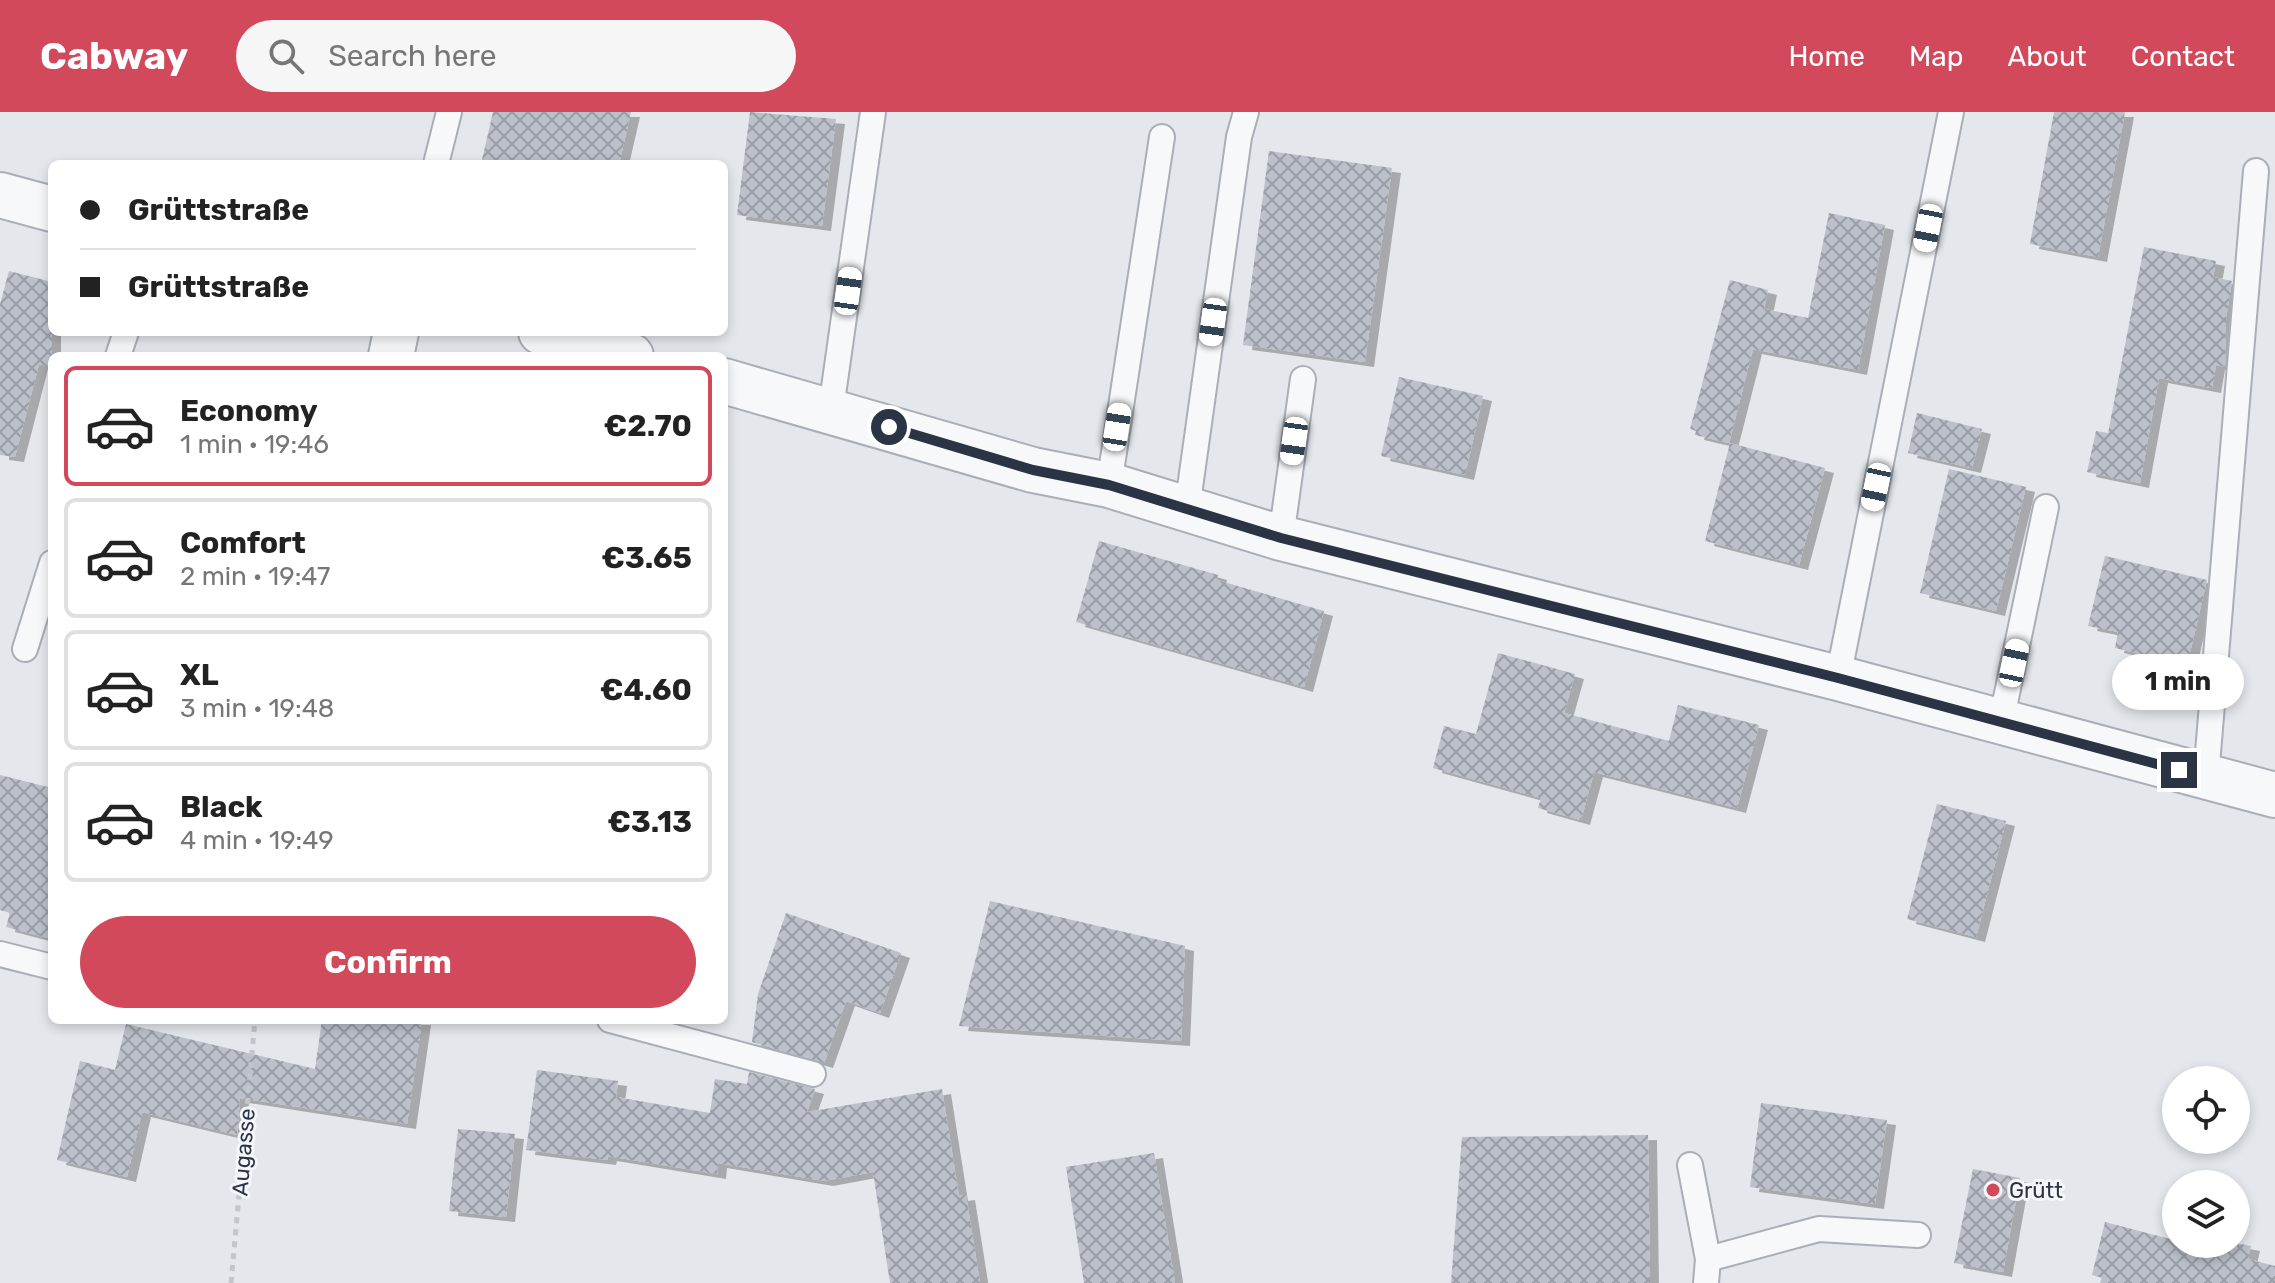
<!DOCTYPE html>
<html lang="en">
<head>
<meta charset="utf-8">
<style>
  :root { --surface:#fff; --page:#f6f6f6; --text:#222; --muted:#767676; --line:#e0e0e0; --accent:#d1495b }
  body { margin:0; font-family:Rubik,sans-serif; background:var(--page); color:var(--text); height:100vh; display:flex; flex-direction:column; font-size:30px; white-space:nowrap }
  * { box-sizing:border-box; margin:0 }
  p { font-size:26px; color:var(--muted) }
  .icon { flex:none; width:44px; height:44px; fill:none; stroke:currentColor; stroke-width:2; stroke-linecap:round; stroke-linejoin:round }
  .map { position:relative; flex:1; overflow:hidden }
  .sheet { position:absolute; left:48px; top:240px; width:680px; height:672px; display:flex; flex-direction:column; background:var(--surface); border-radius:12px; box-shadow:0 4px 12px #0003 }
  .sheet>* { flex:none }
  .hud { position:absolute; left:48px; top:48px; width:680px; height:176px; border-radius:12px; box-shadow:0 4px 12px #0003; display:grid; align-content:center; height:176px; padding:0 32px; background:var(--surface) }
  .fabs { position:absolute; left:2162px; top:954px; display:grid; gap:16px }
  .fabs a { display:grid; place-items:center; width:88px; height:88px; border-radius:50%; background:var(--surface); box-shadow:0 4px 12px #0003; font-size:40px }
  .end { position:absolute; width:36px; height:36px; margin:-18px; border:10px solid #2b3445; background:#fff; box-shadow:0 0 0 4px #fff }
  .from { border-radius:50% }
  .bubble { position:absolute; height:56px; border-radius:28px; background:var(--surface); box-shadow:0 4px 12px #0003; font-size:26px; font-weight:700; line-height:56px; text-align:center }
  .car { position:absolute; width:24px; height:48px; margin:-24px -12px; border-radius:10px; box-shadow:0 0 6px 2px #0007; background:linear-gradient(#fff 24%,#345 0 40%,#fff 0 76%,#345 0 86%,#fff 0) }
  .hud b { display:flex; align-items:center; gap:28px; height:76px; font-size:30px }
  .hud b+b { border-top:2px solid var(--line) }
  .hud i { width:20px; height:20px; background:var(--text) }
  ul { padding:14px 0 0; list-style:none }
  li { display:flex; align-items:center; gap:24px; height:120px; margin:0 16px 12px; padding:0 16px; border:4px solid var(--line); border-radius:12px }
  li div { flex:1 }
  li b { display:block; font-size:30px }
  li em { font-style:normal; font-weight:700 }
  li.current { border-color:var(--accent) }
  li>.icon { width:72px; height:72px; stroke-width:1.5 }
  .action { display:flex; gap:16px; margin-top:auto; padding:16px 32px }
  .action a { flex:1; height:92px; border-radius:48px; background:var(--accent); color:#fff; font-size:32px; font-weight:700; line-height:92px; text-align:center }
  header { display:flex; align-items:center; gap:48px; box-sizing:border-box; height:112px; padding:0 40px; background:var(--accent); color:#fff }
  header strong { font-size:38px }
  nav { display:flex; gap:44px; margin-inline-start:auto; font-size:28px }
  .search { width:560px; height:72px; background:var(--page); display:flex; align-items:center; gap:20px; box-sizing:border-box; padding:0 28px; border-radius:44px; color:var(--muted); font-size:30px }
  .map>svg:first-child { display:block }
</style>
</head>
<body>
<header>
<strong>Cabway</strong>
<div class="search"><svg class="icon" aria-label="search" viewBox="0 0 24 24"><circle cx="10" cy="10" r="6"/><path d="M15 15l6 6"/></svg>Search here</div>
<nav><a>Home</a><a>Map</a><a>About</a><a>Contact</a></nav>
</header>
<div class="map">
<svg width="2275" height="1171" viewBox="0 0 2275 1171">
  <defs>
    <pattern id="building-cross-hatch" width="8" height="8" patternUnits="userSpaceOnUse" patternTransform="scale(2)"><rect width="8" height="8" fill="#bbc0ca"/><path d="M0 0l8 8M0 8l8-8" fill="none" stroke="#989da6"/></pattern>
    <filter id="shadow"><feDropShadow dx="9" dy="5" stdDeviation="0" flood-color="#0004"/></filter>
  </defs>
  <rect width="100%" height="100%" fill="#e4e7ec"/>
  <path fill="url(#building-cross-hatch)" filter="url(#shadow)" d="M 493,0 L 631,0 L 619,52 L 481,52 Z
    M 750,0 L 836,7 L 822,114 L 737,103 Z
    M 2054,0 L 2125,0 L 2098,145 L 2030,132 Z
    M 1269,39 L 1392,56 L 1365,250 L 1243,233 Z
    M 1829,101 L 1885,113 L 1858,258 L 1753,237 L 1729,331 L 1695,323 L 1696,319 L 1690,317 L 1730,168 L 1768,178 L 1764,197 L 1808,206 Z
    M 2144,135 L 2216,149 L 2213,165 L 2232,169 L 2226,206 L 2225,255 L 2216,253 L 2212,276 L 2159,266 L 2140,371 L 2087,360 L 2096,319 L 2108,321 Z
    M 9,159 L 52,170 L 52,255 L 39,252 L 15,345 L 0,343 L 0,192 Z
    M 1399,265 L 1483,284 L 1465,363 L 1381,344 Z
    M 1917,301 L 1982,317 L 1972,356 L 1908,341 Z
    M 1730,331 L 1825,356 L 1799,453 L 1705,429 Z
    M 1949,357 L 2026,375 L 1996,499 L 1920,481 Z
    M 1099,429 L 1218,463 L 1217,468 L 1324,499 L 1304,575 L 1076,510 Z
    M 2105,444 L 2207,468 L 2187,553 L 2115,536 L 2118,520 L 2088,514 Z
    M 1498,541 L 1575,562 L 1564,601 L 1669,629 L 1678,593 L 1759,613 L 1737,696 L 1594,660 L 1581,708 L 1538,696 L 1541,686 L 1433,656 L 1444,614 L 1476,622 Z
    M 0,663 L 52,676 L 52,827 L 6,815 L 10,801 L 0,798 Z
    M 1937,692 L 2006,709 L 1976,825 L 1907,807 Z
    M 990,789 L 1185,834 L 1181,929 L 959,914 Z
    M 786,801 L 901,841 L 880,901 L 846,889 L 824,951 L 752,930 L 758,882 Z
    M 322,908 L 422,908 L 407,1012 L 240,986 L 237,1023 L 142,1000 L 127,1065 L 57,1048 L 80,949 L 115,958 L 126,912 L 315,957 Z
    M 537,958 L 618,969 L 616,985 L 710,1001 L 715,967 L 747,972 L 749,960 L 815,977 L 807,1000 L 942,977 L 959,1084 L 966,1083 L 980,1171 L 890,1171 L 873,1060 L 824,1069 L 718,1051 L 717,1062 L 608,1044 L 607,1048 L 526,1038 Z
    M 1761,991 L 1887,1008 L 1875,1092 L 1750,1075 Z
    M 458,1017 L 515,1022 L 506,1105 L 449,1099 Z
    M 1648,1023 L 1650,1171 L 1451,1171 L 1462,1025 Z
    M 1154,1041 L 1175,1171 L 1084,1171 L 1066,1055 Z
    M 1973,1057 L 2020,1066 L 2003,1160 L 1954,1151 Z
    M 2105,1110 L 2170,1127 L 2176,1116 L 2176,1132 L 2236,1131 L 2251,1134 L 2248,1147 L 2275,1154 L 2275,1171 L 2100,1171 L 2102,1166 L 2092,1163 Z"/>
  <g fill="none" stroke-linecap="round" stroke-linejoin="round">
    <g stroke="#a9aeb7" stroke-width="28">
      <path id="lane" d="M 436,52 L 449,0
        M 118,244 L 126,220
        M 831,297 L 873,0
        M 1109,373 L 1162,25
        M 1187,397 L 1239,25 L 1246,0
        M 1281,426 L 1303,267
        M 25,537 L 52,451
        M 1838,566 L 1951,0
        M 2001,610 L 2046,395
        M 2206,665 L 2256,59
        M 0,842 L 52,855
        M 610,908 L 813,962
        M 1690,1053 L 1708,1147 L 1706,1171
        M 1708,1147 L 1819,1117 L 1918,1123"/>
    </g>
    <g stroke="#a9aeb7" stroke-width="48">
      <path id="street" d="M 0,83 L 52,97
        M 541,220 L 631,244
        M 391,244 L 396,220
        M 724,269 L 1033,358 L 1109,373 L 1281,426 L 1838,566 L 2275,683"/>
    </g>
    <path stroke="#c2c5cb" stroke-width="5" stroke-dasharray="6 6" stroke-linecap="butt" d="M 231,1171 L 255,908"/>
    <use href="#lane" stroke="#f7f8fa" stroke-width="24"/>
    <use href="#street" stroke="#f7f8fa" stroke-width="44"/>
  </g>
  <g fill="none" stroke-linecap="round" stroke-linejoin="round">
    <path stroke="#2b3445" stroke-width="10" d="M 889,315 L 1033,358 L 1109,373 L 1281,426 L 1838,566 L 2179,658"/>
  </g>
  <circle fill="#d1495b" stroke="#f4f6f9" stroke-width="3" cx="1993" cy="1078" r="8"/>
  <g text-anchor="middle" stroke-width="6" stroke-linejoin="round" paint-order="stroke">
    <g font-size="22" fill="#2b3445" stroke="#f4f6f9">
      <text transform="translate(243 1040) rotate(-85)" y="8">Augasse</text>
    </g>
    <g font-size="22" fill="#2b3445" stroke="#f4f6f9" text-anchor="start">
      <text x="2009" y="1086">Grütt</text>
    </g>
  </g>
</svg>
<div class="fabs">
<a><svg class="icon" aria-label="locate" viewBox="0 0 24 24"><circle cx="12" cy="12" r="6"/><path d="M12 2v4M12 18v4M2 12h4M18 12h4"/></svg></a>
<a><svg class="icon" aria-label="layers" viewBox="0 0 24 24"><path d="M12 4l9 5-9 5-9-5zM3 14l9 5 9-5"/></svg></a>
</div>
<i class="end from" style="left:889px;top:315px"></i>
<i class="end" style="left:2179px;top:658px"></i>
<div class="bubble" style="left:2112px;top:542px;width:132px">1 min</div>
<i class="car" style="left:1928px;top:116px;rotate:191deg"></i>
<i class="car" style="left:848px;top:179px;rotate:8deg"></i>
<i class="car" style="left:1213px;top:210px;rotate:188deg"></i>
<i class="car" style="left:1117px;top:315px;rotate:9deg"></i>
<i class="car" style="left:1294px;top:329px;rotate:188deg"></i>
<i class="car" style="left:1876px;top:375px;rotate:192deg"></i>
<i class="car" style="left:2014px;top:551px;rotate:12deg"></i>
<div class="hud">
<b><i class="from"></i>Grüttstraße</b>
<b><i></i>Grüttstraße</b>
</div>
<section class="sheet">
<ul>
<li class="current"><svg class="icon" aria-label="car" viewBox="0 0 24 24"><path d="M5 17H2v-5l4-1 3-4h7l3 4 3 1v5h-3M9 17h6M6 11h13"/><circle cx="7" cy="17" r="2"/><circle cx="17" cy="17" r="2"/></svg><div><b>Economy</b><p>1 min · 19:46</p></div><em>€2.70</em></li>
<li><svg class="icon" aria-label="car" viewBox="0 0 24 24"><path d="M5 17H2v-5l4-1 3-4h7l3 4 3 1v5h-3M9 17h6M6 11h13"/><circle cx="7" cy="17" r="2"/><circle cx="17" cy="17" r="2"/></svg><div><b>Comfort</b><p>2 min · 19:47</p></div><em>€3.65</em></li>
<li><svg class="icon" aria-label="car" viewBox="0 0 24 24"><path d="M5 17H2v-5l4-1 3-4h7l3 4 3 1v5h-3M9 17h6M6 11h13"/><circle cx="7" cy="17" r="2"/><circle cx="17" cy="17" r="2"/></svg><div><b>XL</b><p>3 min · 19:48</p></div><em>€4.60</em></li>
<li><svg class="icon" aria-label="car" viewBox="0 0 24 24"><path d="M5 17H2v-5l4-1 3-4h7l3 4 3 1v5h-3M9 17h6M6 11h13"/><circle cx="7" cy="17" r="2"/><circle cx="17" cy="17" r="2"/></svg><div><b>Black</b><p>4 min · 19:49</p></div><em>€3.13</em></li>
</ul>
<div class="action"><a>Confirm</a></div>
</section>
</div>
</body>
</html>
